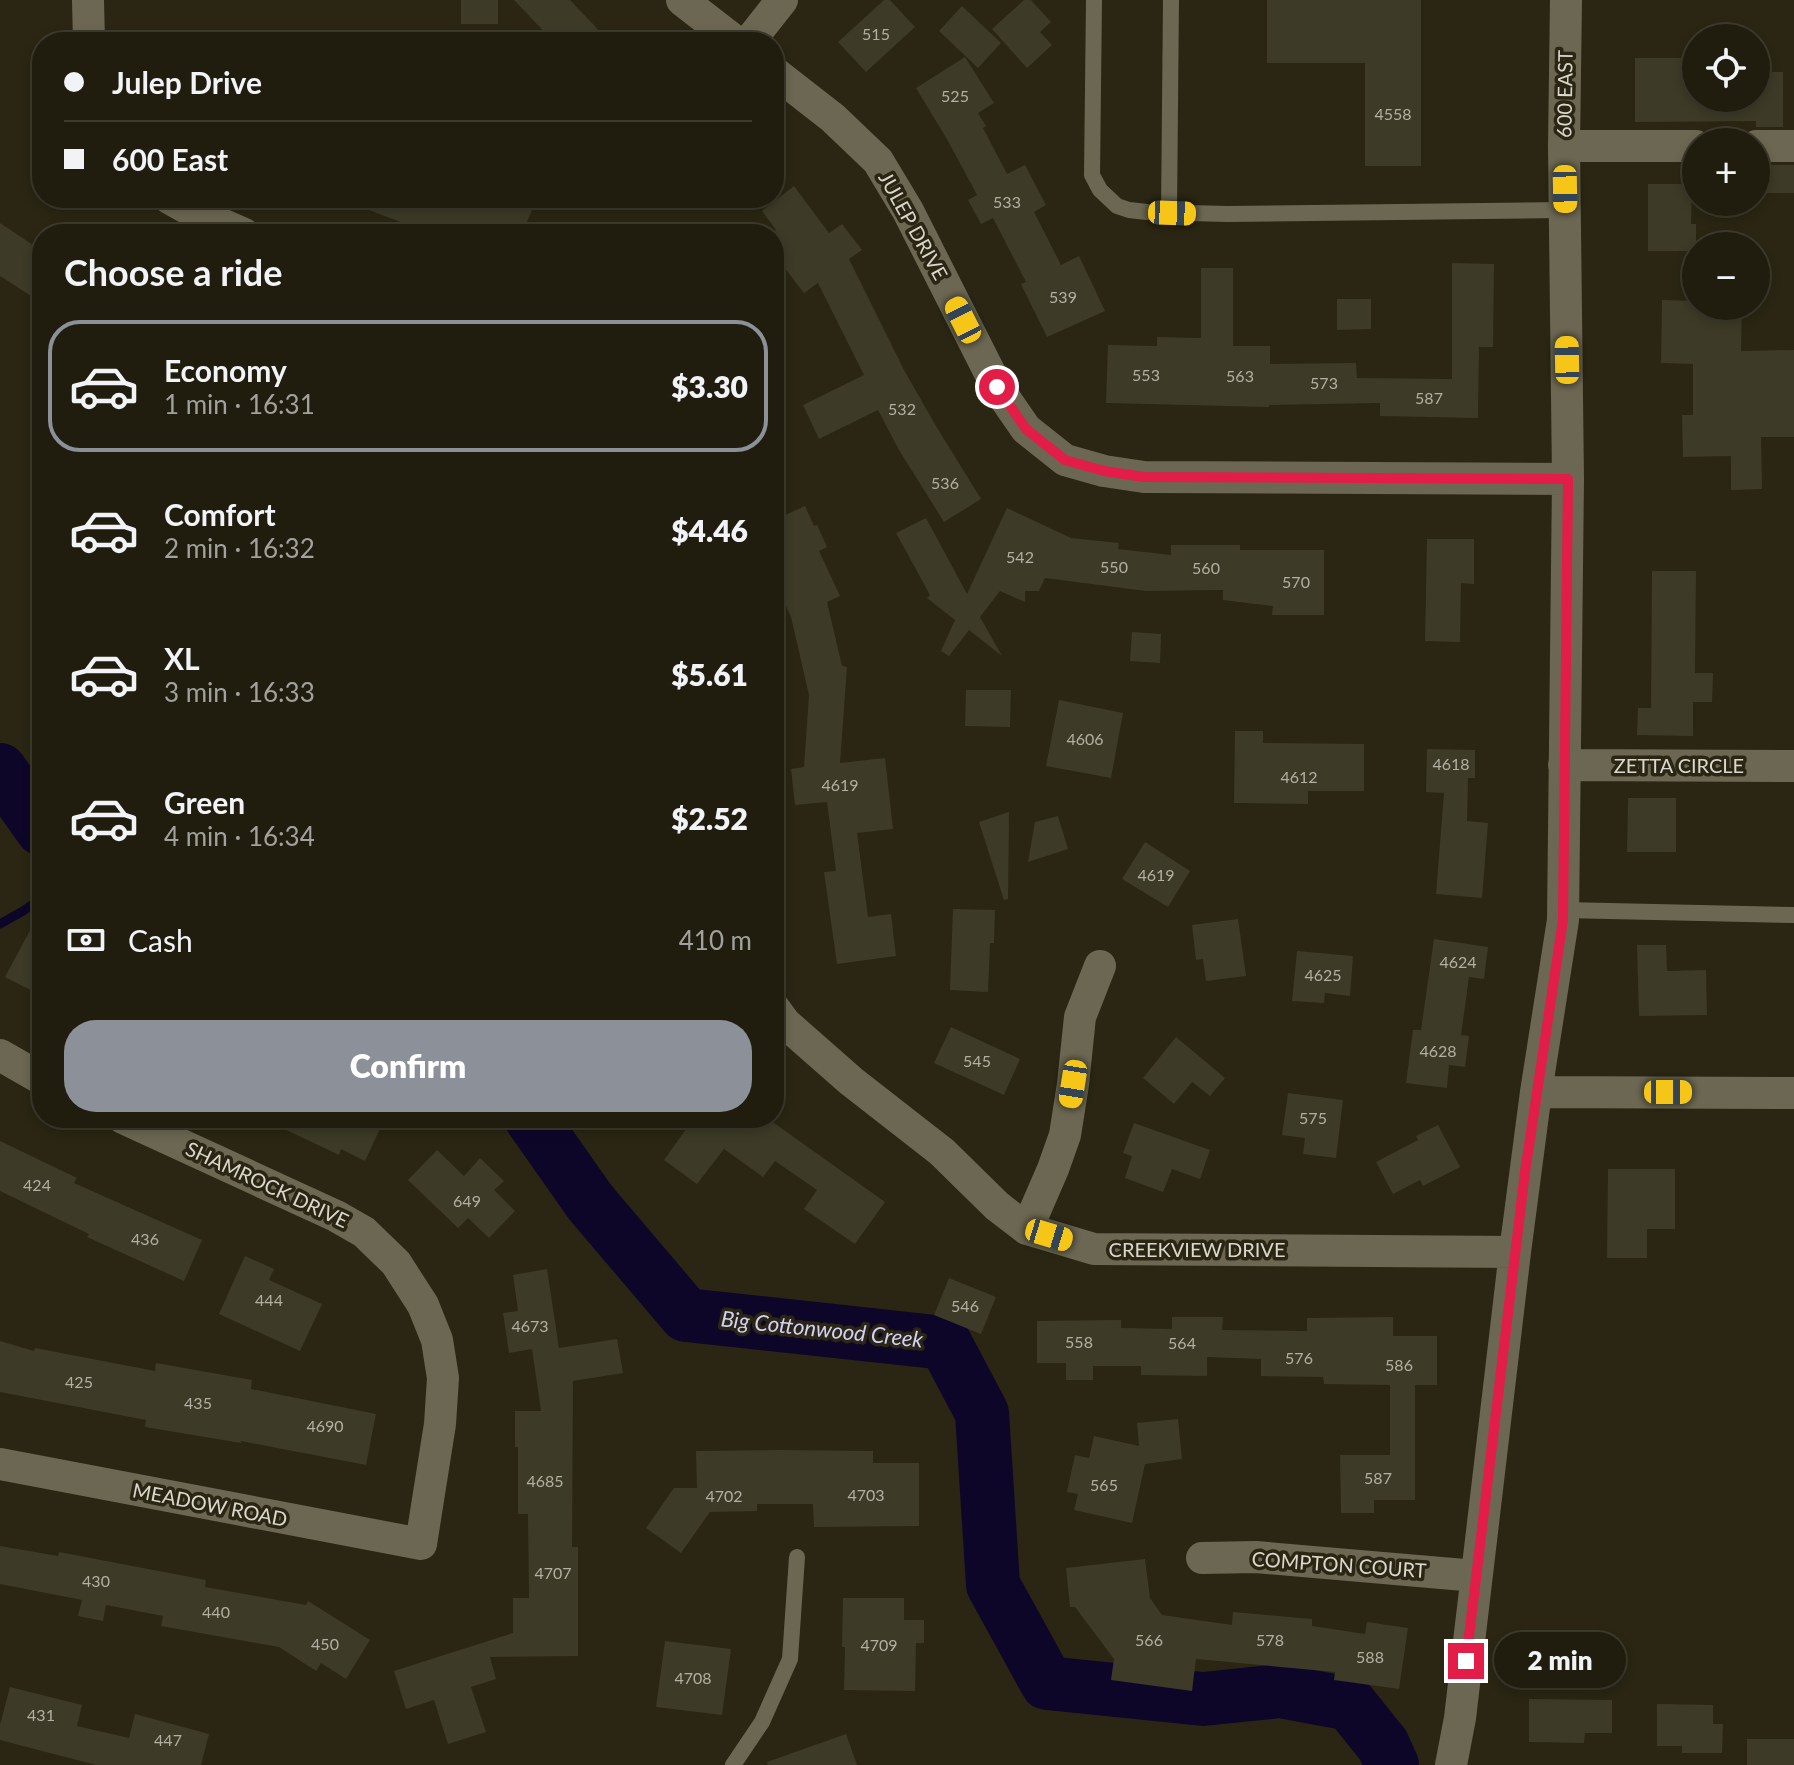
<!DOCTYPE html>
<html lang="en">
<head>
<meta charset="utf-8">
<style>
  :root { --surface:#201c0e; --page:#2d291c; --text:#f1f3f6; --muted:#a2a19e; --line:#3d3a2e; --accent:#8c9099 }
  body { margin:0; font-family:Lato,sans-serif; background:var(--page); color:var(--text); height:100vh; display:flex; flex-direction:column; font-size:30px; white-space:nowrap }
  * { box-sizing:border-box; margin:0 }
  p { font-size:26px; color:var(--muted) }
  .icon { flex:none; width:44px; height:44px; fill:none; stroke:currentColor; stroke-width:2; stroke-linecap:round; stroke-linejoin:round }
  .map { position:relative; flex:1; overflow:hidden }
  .details { position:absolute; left:32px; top:224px; width:752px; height:904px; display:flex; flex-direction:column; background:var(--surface); border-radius:32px; box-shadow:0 4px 12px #0003,0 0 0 2px var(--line) }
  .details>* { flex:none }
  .top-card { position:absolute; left:32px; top:32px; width:752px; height:176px; border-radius:32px; box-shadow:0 4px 12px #0003,0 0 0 2px var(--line); display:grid; align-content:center; height:176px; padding:0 32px; background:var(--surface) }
  .fabs { position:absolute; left:1682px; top:24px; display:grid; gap:16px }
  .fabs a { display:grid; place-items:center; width:88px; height:88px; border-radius:50%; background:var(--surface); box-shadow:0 4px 12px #0003,0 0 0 2px var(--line); font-size:40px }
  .end { position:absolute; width:36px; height:36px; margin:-18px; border:10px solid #e11d48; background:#fff; box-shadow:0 0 0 4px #fff }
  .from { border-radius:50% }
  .bubble { position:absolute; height:56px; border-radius:28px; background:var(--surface); box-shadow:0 4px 12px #0003,0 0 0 2px var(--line); font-size:26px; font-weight:800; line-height:56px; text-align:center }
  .car { position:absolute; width:24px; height:48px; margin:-24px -12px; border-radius:10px; box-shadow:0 0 6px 2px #0007; background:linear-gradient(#f5c518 24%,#345 0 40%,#f5c518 0 76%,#345 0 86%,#f5c518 0) }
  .top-card b { display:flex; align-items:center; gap:28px; height:76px; font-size:30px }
  .top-card b+b { border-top:2px solid var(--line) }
  .top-card i { width:20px; height:20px; background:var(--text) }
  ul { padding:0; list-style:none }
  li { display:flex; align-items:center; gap:24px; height:132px; margin:0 16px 12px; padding:0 16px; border:4px solid transparent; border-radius:32px }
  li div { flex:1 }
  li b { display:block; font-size:30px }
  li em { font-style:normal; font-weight:800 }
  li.on { border-color:var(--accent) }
  li>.icon { width:72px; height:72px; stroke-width:1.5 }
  h2 { padding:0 32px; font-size:36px; line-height:96px }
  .pay { display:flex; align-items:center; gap:20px; height:88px; padding:0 32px; font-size:30px }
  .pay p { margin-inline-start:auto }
  .button { display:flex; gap:16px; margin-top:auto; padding:16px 32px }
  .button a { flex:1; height:92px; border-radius:32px; background:var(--accent); color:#fff; font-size:32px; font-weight:800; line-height:92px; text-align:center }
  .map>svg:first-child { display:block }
</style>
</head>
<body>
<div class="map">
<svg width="1794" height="1765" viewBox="0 0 1794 1765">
  <rect width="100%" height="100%" fill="#2a2613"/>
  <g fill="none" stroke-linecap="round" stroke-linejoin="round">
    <path stroke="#0e0629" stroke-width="9" d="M 0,924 L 23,911 L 42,898"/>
    <path stroke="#0e0629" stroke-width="54" d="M 0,770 L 42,829
      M 531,1118 L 590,1202 L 686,1315 L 945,1343 L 982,1413 L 993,1585 L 1047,1683 L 1203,1699 L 1280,1691 L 1350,1704 L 1383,1745 L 1392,1765"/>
  </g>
  <path fill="#3d3a27" d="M 461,0 L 498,0 L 498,24 L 461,24 Z
    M 514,0 L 570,0 L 610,42 L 554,42 Z
    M 884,0 L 890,0 L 915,27 L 866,72 L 838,42 Z
    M 1024,0 L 1031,0 L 1051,22 L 1040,32 L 1052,45 L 1027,68 L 992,29 Z
    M 1267,0 L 1421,0 L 1421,166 L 1365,166 L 1365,63 L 1267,63 Z
    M 962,6 L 1001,43 L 978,68 L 939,31 Z
    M 965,57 L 994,103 L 978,113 L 986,126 L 983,128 L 1007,174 L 1025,165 L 1046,205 L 1034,212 L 1061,265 L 1079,256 L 1105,311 L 1047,337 L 1021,284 L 1026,282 L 993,218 L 981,224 L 968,200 L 977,195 L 948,141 L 916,88 Z
    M 1635,58 L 1696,58 L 1696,98 L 1756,98 L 1756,72 L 1783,72 L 1783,127 L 1756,127 L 1756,121 L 1635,122 Z
    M 1756,165 L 1794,165 L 1794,193 L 1756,193 Z
    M 1648,184 L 1692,184 L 1691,224 L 1696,224 L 1696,251 L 1648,251 Z
    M 794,186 L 829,233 L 842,224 L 862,250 L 849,259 L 904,370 L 936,426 L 981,499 L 944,522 L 899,450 L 878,410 L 819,439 L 803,405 L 864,375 L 818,283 L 804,293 L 774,254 L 774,232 L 776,230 L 762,211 Z
    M 344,198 L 537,198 L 522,234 L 432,234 L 343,200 Z
    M 0,223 L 42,251 L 42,303 L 0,276 Z
    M 1452,263 L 1494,264 L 1493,347 L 1479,347 L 1478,418 L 1380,416 L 1380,403 L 1269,405 L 1269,407 L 1106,403 L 1108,345 L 1157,346 L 1157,337 L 1201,338 L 1201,268 L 1233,268 L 1233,346 L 1270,346 L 1270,364 L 1356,363 L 1357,378 L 1452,379 Z
    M 1337,299 L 1371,299 L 1371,329 L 1337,330 Z
    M 1662,300 L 1696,301 L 1696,306 L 1742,306 L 1741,351 L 1794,350 L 1794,437 L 1761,437 L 1762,489 L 1731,490 L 1731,456 L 1683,457 L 1682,415 L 1693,415 L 1693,364 L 1661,363 Z
    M 805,506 L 814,526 L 817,525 L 827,547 L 819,551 L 840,596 L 827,602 L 842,666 L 847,667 L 840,763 L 885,758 L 893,829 L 857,833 L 868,917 L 891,914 L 896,956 L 837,964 L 824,872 L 836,871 L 827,802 L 795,805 L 791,769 L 804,767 L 809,695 L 791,617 L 774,580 L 774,520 Z
    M 1007,508 L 1071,538 L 1119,543 L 1118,549 L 1171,555 L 1171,545 L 1240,545 L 1240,550 L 1324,550 L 1324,615 L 1272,615 L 1273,606 L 1223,600 L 1223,590 L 1146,591 L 1045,578 L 1039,591 L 1025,591 L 1025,602 L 1000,591 L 980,617 L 1002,656 L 969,630 L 949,656 L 941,651 L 955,620 L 927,598 L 930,595 L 896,533 L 926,518 L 967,594 Z
    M 1427,539 L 1474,539 L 1474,584 L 1461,583 L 1460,642 L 1425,641 Z
    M 1652,571 L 1696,571 L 1695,673 L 1713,673 L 1712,702 L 1693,702 L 1693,736 L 1637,735 L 1638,708 L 1651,708 Z
    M 1132,632 L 1161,634 L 1160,663 L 1130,661 Z
    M 966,690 L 1011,690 L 1010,727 L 965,726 Z
    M 1059,700 L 1123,713 L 1111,778 L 1046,766 Z
    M 1235,731 L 1263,731 L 1263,743 L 1364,744 L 1364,791 L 1308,791 L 1308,804 L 1234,803 Z
    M 1427,749 L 1475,750 L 1475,778 L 1468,778 L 1467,821 L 1488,823 L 1482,898 L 1436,894 L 1444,793 L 1426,792 Z
    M 1628,798 L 1676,798 L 1676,852 L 1627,852 Z
    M 1009,812 L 1008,899 L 1004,900 L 979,822 Z
    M 1058,816 L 1068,849 L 1028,862 L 1035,822 Z
    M 1145,842 L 1190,871 L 1168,907 L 1122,879 Z
    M 42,908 L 42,996 L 5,977 Z
    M 953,909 L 995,910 L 994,943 L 990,943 L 988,992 L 950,990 Z
    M 1238,919 L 1246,976 L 1206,981 L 1203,959 L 1196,960 L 1192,925 Z
    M 1434,939 L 1488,947 L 1484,979 L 1469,977 L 1461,1035 L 1469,1036 L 1465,1067 L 1449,1065 L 1447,1088 L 1406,1083 L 1413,1030 L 1421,1030 Z
    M 1637,945 L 1666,945 L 1667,971 L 1706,970 L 1707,1015 L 1639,1016 Z
    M 1297,951 L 1353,956 L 1350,996 L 1325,993 L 1324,1003 L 1292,1001 Z
    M 951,1027 L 1020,1059 L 1004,1095 L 934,1063 Z
    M 1176,1037 L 1225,1078 L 1210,1096 L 1192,1082 L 1174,1104 L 1143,1078 Z
    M 1288,1093 L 1343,1100 L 1336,1158 L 1303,1154 L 1305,1138 L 1282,1135 Z
    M 261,1118 L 385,1118 L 365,1161 L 341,1149 L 339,1155 Z
    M 694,1118 L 767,1118 L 885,1202 L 855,1244 L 804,1209 L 817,1190 L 775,1161 L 763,1177 L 724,1149 L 697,1184 L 664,1160 Z
    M 1134,1123 L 1210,1150 L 1200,1179 L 1172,1169 L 1163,1192 L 1125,1178 L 1132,1156 L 1123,1153 Z
    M 1438,1125 L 1460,1167 L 1423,1186 L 1420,1180 L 1393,1194 L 1376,1162 L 1418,1140 L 1416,1136 Z
    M 0,1141 L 77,1178 L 74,1183 L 202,1240 L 184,1281 L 87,1237 L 89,1234 L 0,1191 Z
    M 437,1150 L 464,1176 L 480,1158 L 504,1181 L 494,1190 L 515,1211 L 489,1238 L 468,1218 L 458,1228 L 408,1180 Z
    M 1608,1169 L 1675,1169 L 1675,1229 L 1647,1229 L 1647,1258 L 1607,1258 Z
    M 245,1256 L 274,1269 L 269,1280 L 322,1304 L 300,1351 L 219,1314 Z
    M 547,1269 L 559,1348 L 617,1339 L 623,1373 L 573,1381 L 572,1547 L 578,1547 L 578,1656 L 490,1657 L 496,1679 L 471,1687 L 486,1732 L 448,1744 L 434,1700 L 406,1709 L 394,1671 L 513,1633 L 513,1598 L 529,1598 L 528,1514 L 518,1514 L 518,1447 L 515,1447 L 515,1411 L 541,1411 L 532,1349 L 509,1353 L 503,1313 L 518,1311 L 513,1275 Z
    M 949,1278 L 996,1297 L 981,1334 L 934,1315 Z
    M 1172,1317 L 1223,1317 L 1222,1330 L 1307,1331 L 1307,1318 L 1393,1317 L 1393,1336 L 1437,1336 L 1437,1385 L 1415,1385 L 1415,1500 L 1374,1500 L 1374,1513 L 1341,1513 L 1340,1455 L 1390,1455 L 1390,1385 L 1324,1384 L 1323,1377 L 1261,1376 L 1261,1359 L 1207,1357 L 1207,1376 L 1141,1375 L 1141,1366 L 1093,1366 L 1093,1380 L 1066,1380 L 1066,1363 L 1037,1363 L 1037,1321 L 1121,1320 L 1121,1328 L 1172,1329 Z
    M 0,1341 L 34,1351 L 35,1348 L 155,1371 L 156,1363 L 252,1380 L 251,1389 L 376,1414 L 366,1465 L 241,1441 L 241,1443 L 145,1427 L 146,1420 L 0,1392 Z
    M 1178,1419 L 1182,1459 L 1145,1464 L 1132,1523 L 1074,1510 L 1078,1494 L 1067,1492 L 1075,1455 L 1089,1458 L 1094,1436 L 1139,1446 L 1137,1423 Z
    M 779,1450 L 873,1451 L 873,1463 L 919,1463 L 919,1526 L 814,1527 L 813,1504 L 757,1504 L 757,1511 L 710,1512 L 681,1553 L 646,1528 L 674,1488 L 697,1488 L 696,1451 Z
    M 0,1546 L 58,1556 L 59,1552 L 206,1580 L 205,1587 L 306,1605 L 308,1601 L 370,1640 L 346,1679 L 321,1663 L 316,1671 L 279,1647 L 161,1626 L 163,1616 L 106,1605 L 103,1621 L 78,1616 L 82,1600 L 0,1584 Z
    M 1145,1559 L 1150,1598 L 1162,1615 L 1232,1625 L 1233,1612 L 1312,1619 L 1312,1626 L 1365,1634 L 1367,1622 L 1408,1628 L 1399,1689 L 1334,1680 L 1335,1672 L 1196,1659 L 1192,1691 L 1111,1680 L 1114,1659 L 1075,1607 L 1070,1607 L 1066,1568 Z
    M 843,1598 L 904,1598 L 904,1620 L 924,1620 L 924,1643 L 916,1643 L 915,1691 L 844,1690 L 845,1647 L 842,1647 Z
    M 665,1641 L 731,1649 L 722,1715 L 656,1707 Z
    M 10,1687 L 82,1705 L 77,1726 L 129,1738 L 135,1714 L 209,1734 L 201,1765 L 96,1765 L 0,1740 L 0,1725 Z
    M 1529,1699 L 1612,1700 L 1612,1733 L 1585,1733 L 1584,1743 L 1529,1742 Z
    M 1657,1704 L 1713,1705 L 1713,1724 L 1723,1724 L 1722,1753 L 1682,1753 L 1682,1746 L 1657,1746 Z
    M 846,1734 L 857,1765 L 768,1765 L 767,1762 Z
    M 1747,1739 L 1794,1739 L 1794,1765 L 1747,1765 Z"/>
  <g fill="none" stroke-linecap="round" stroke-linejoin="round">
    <path stroke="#6b6752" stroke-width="16" d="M 1094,0 L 1092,175 L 1100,190 L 1117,206 L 1129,210 L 1147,212 L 1228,214 L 1565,210
      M 1169,213 L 1171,0
      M 1563,910 L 1794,915
      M 733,1765 L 762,1722 L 790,1659 L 797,1557"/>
    <path stroke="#6b6752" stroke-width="32" d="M 88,0 L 89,42
      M 682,0 L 736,42
      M 749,42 L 782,0
      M 774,72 L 833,118 L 878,161 L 908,211 L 997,387 L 1026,429 L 1065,460 L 1104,471 L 1144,477 L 1568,479
      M 1564,146 L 1696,146
      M 1756,146 L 1794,146
      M 169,198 L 194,212 L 244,234
      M 1564,765 L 1794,766
      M 774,1008 L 785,1023 L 851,1081 L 942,1152 L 997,1206 L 1027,1229 L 1094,1249 L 1515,1252
      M 0,1055 L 42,1079
      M 1536,1092 L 1794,1093
      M 1027,1229 L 1053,1169 L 1065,1135 L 1073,1084 L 1080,1017 L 1100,966
      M 0,1464 L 421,1544 L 440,1424 L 443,1378 L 437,1340 L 423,1305 L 396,1263 L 364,1232 L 336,1216 L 123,1118
      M 1202,1558 L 1256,1557 L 1476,1576
      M 1451,1765 L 1460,1718 L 1515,1252 L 1536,1092 L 1563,920 L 1568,479 L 1564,146 L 1566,0"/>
  </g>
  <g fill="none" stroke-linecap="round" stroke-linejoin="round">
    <path stroke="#e11d48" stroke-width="10" d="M 997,387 L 1026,429 L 1065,460 L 1104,471 L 1144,477 L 1568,479 L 1563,920 L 1525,1172 L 1466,1661"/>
  </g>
  <g text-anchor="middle" stroke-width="7" stroke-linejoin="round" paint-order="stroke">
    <g font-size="16" fill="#b3b0a3">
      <text x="876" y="40">515</text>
      <text x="955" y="102">525</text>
      <text x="1393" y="120">4558</text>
      <text x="1007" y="208">533</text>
      <text x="1063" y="303">539</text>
      <text x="1146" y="381">553</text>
      <text x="1240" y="382">563</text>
      <text x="1324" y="389">573</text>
      <text x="1429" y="404">587</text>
      <text x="902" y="415">532</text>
      <text x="945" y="489">536</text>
      <text x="1020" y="563">542</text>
      <text x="1114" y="573">550</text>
      <text x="1206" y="574">560</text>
      <text x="1296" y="588">570</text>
      <text x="1085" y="745">4606</text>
      <text x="1451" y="770">4618</text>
      <text x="1299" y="783">4612</text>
      <text x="840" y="791">4619</text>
      <text x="1156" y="881">4619</text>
      <text x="1458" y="968">4624</text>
      <text x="1323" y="981">4625</text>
      <text x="1438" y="1057">4628</text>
      <text x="977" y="1067">545</text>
      <text x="1313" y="1124">575</text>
      <text x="37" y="1191">424</text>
      <text x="467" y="1207">649</text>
      <text x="145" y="1245">436</text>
      <text x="269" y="1306">444</text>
      <text x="965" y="1312">546</text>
      <text x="530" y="1332">4673</text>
      <text x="1079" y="1348">558</text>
      <text x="1182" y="1349">564</text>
      <text x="1299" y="1364">576</text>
      <text x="1399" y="1371">586</text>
      <text x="79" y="1388">425</text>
      <text x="198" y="1409">435</text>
      <text x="325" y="1432">4690</text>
      <text x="1378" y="1484">587</text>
      <text x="545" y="1487">4685</text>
      <text x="1104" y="1491">565</text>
      <text x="866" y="1501">4703</text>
      <text x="724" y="1502">4702</text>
      <text x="553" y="1579">4707</text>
      <text x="96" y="1587">430</text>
      <text x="216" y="1618">440</text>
      <text x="1149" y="1646">566</text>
      <text x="1270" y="1646">578</text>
      <text x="325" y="1650">450</text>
      <text x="879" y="1651">4709</text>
      <text x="1370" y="1663">588</text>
      <text x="693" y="1684">4708</text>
      <text x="41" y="1721">431</text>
      <text x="168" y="1746">447</text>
    </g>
    <g font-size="20" fill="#dad8cc" stroke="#2a2613">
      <text transform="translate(1565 94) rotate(-89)" y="7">600 EAST</text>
      <text transform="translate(913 226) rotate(61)" y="7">JULEP DRIVE</text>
      <text x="1679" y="773">ZETTA CIRCLE</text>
      <text transform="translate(267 1185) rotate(25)" y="7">SHAMROCK DRIVE</text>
      <text x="1197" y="1257">CREEKVIEW DRIVE</text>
      <text transform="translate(210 1505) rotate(11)" y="7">MEADOW ROAD</text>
      <text transform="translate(1339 1565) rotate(4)" y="7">COMPTON COURT</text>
    </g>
    <g font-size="22" font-style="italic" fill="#d3d1fb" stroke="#2a2613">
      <text transform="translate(822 1329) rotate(6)" y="8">Big Cottonwood Creek</text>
    </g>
  </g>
</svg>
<div class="fabs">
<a><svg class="icon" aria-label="locate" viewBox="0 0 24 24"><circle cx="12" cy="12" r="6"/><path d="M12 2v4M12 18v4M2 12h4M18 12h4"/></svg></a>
<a>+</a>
<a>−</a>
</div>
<i class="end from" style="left:997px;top:387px"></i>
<i class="end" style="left:1466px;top:1661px"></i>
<div class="bubble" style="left:1494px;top:1632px;width:132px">2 min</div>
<i class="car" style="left:1565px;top:189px;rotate:179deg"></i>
<i class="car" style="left:1172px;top:213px;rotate:92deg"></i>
<i class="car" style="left:963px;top:320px;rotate:333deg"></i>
<i class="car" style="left:1567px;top:360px;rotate:359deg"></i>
<i class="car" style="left:1073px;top:1084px;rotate:189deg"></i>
<i class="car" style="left:1668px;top:1092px;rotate:90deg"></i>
<i class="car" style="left:1049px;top:1235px;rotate:107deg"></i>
<div class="top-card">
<b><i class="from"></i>Julep Drive</b>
<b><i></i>600 East</b>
</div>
<section class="details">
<h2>Choose a ride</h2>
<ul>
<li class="on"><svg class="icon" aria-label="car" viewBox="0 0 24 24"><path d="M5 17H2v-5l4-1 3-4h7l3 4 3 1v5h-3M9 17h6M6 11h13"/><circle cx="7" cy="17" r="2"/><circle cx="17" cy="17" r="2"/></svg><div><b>Economy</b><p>1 min · 16:31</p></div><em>$3.30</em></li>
<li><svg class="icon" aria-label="car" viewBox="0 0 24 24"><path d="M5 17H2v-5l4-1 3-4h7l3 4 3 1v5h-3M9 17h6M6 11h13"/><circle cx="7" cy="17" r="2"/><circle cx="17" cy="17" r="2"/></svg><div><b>Comfort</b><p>2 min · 16:32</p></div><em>$4.46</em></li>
<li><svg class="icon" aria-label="car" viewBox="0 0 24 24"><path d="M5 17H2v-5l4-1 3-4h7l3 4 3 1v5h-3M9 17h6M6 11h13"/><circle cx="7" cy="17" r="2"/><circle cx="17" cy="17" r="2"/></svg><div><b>XL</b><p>3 min · 16:33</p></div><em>$5.61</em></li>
<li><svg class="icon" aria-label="car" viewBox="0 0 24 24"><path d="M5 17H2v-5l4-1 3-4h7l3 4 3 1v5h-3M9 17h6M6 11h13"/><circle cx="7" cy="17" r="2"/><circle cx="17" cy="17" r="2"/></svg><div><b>Green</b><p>4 min · 16:34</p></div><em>$2.52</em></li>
</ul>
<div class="pay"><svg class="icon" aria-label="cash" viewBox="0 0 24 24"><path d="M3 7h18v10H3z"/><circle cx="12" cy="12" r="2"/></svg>Cash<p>410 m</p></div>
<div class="button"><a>Confirm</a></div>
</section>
</div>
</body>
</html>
